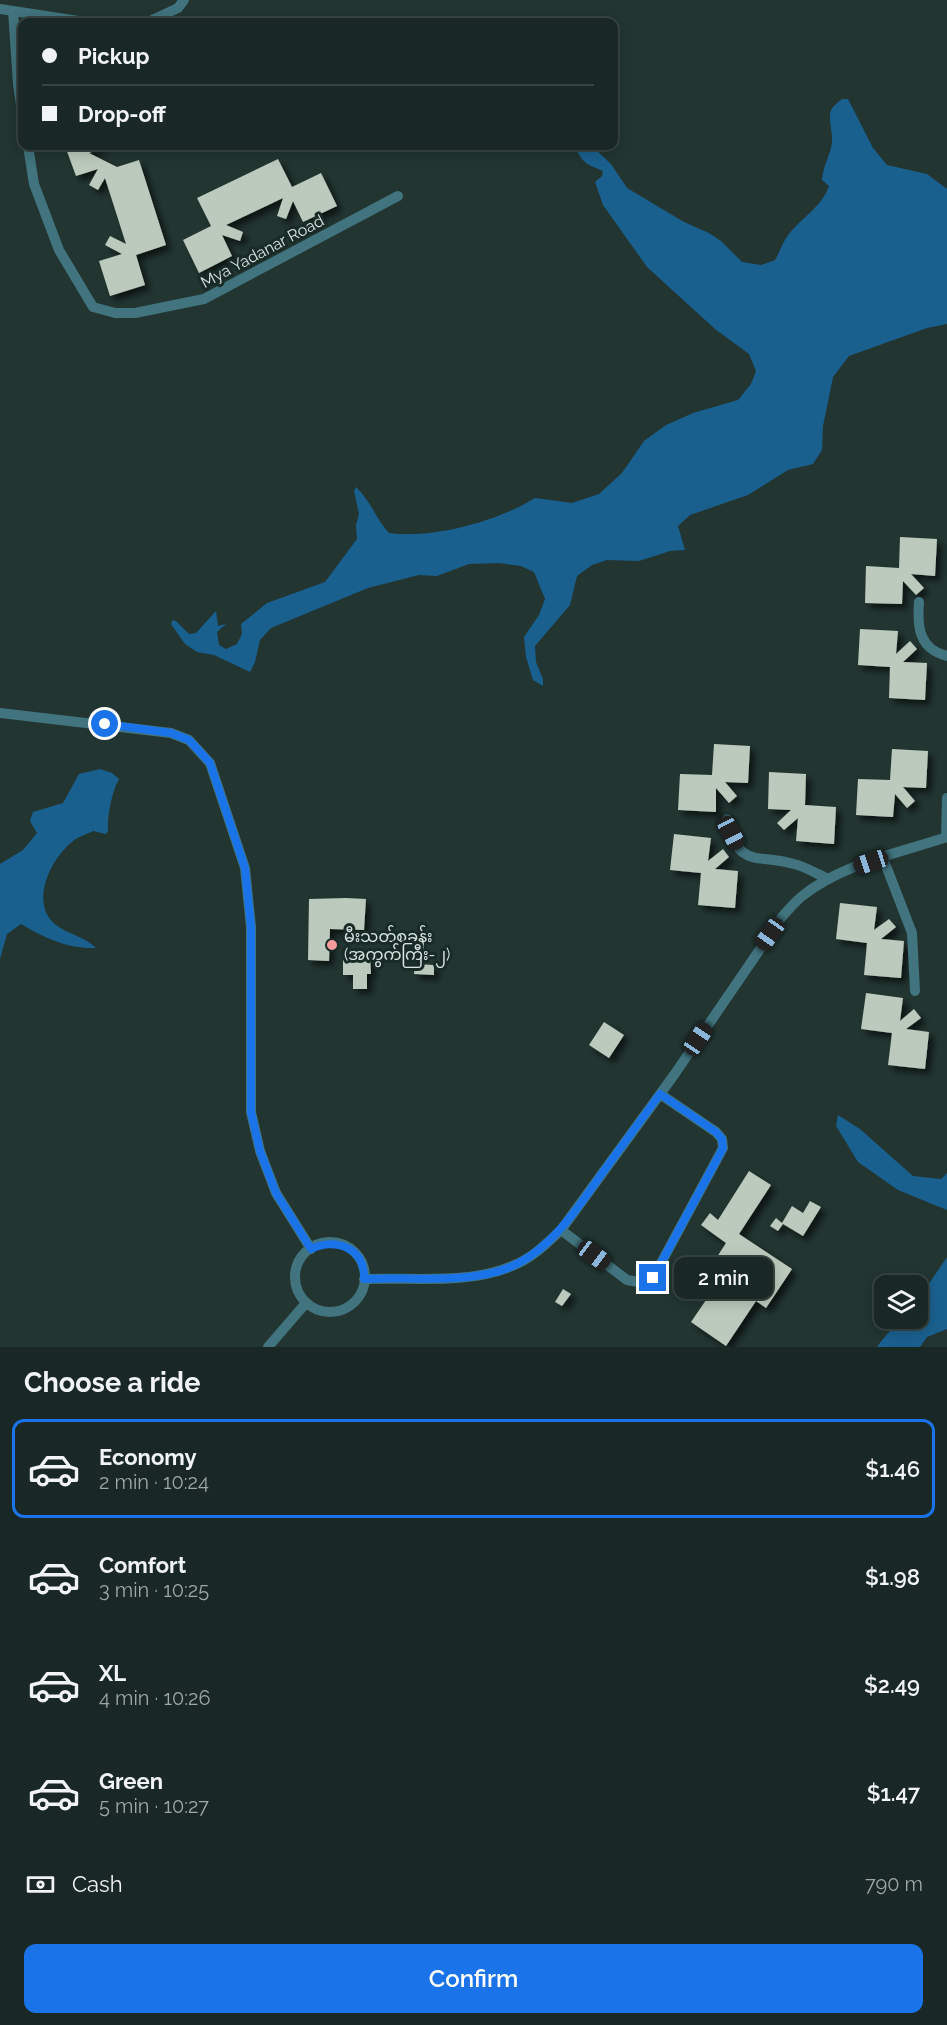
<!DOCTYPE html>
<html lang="en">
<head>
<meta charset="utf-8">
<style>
  :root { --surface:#1a2825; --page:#273432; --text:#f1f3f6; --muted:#9fa6a7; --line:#384442; --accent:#1a73e8 }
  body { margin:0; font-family:Raleway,"Noto Sans Myanmar",sans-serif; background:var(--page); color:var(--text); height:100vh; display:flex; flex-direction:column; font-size:22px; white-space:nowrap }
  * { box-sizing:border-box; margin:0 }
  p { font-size:20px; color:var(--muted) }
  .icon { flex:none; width:33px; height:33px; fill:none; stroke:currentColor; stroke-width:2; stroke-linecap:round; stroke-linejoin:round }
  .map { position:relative; height:1347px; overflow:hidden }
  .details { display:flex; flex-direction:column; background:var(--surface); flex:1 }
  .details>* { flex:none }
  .banner { position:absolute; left:18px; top:18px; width:600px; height:132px; border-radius:12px; box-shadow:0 3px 15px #0003,0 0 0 2px var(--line); display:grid; align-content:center; height:132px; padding:0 24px; background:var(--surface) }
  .fabs { position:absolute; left:874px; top:1275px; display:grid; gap:12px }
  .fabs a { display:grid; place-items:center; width:54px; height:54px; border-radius:12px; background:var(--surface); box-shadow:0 3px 15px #0003,0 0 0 2px var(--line); font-size:30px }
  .end { position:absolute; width:27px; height:27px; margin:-14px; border:8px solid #1a73e8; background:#fff; box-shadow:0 0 0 3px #fff }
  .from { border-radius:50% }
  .bubble { position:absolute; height:42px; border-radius:12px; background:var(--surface); box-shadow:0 3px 15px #0003,0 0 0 2px var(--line); font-size:20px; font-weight:600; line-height:42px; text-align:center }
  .car { position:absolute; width:18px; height:36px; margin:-18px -9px; border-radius:8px; box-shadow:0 0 4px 2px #0007; background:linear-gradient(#222 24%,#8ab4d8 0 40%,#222 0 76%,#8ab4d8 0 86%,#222 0) }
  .banner b { display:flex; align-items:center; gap:21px; height:57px; font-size:22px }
  .banner b+b { border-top:2px solid var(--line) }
  .banner i { width:15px; height:15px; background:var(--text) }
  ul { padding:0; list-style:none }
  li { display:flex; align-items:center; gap:18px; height:99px; margin:0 12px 9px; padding:0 12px; border:3px solid transparent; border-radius:12px }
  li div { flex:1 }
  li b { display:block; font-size:22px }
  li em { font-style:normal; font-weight:600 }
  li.on { border-color:var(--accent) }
  li>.icon { width:54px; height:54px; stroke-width:1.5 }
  h2 { padding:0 24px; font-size:27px; line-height:72px }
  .pay { display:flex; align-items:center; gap:15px; height:66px; padding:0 24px; font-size:22px }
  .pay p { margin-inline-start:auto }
  .primary-button { display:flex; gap:12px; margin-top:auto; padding:12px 24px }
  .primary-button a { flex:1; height:69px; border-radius:12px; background:var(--accent); color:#fff; font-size:24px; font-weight:600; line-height:69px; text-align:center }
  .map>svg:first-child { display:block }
</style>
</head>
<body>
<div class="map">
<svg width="947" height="1347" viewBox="0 0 947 1347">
  <defs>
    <filter id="shadow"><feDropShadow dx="5" dy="5" stdDeviation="3" flood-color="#0009"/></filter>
  </defs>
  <rect width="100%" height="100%" fill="#223531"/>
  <path fill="#1a608f" d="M 842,99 L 848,99 L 873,148 L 887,165 L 927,174 L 947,189 L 947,324 L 927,328 L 849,356 L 833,377 L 823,426 L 822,450 L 813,464 L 788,470 L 748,495 L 690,515 L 678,526 L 685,550 L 670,551 L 639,561 L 607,560 L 592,565 L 577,576 L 570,605 L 535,646 L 536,662 L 543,679 L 543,686 L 533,680 L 526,657 L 524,637 L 539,615 L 545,599 L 534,572 L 521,566 L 499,563 L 469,564 L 437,576 L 419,575 L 368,588 L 271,628 L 260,640 L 255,662 L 250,672 L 214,655 L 197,652 L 185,644 L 171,624 L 173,620 L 176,621 L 189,634 L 196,633 L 216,611 L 218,626 L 226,624 L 217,632 L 219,645 L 226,649 L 237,644 L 242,634 L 241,624 L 267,603 L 325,582 L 357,539 L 356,525 L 359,514 L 354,491 L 356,487 C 370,500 376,519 389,533 C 433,539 498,521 535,498 L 572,503 L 599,494 L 622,473 L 644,441 L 666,425 L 693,413 L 738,400 L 751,384 L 756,371 L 749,354 L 715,329 L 647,267 L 603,205 L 595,182 L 602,176 L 603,171 C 586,164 582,163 575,146 L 592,146 L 611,164 L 627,188 L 684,222 L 709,233 L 721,241 L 742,262 L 761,265 L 775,260 C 780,252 783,241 789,234 C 802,217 821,208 829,186 L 822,180 C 823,166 830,156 832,143 C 833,134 829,121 830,114 C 831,107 837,103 842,99 Z
    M 100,769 L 112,773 L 119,779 C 112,792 107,815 108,831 L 106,834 L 93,831 C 87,834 78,837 73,841 C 50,859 29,904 56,925 C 69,935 84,936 96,948 C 67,949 45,938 21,924 L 7,934 L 0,959 L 0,864 L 23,850 L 37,833 L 30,821 L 33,812 L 63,803 L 79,774 Z
    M 838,1115 L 860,1129 L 913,1176 L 941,1179 L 947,1173 L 947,1210 L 898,1190 L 858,1162 L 836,1126 Z
    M 947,1257 L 947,1329 L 927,1337 L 920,1347 L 877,1347 C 888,1332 899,1318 918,1318 L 918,1300 Z"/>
  <path fill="#bbcabc" filter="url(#shadow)" d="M 65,146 L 108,146 L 89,153 L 117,167 L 139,160 L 166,245 L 136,255 L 145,285 L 110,296 L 99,261 L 122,254 L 105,245 L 110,236 L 126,244 L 105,178 L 98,190 L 89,185 L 98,169 L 76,176 Z
    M 278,159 L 292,187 L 321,173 L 337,206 L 303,222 L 293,201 L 286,219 L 277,216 L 283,198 L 262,208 L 226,225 L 243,232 L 240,241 L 222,235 L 232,256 L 199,273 L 183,240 L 211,226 L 197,198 Z
    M 900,537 L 937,539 L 935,576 L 911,574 L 924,588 L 916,595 L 903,581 L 902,604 L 865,603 L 866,566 L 899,568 Z
    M 860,629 L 898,631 L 896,654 L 910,641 L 917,649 L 903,662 L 927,663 L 925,700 L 889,698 L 890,667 L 858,665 Z
    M 714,744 L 750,746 L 748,783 L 725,782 L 737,796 L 729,803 L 716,788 L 716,812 L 678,810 L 680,774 L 712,775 Z
    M 892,749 L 928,751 L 926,788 L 903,787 L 915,801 L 907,808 L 895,794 L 893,817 L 856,815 L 858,779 L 890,780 Z
    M 769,772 L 806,774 L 805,805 L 836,807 L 834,844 L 796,841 L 798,818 L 784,830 L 777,823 L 791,810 L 768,809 Z
    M 674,834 L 711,838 L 708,861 L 723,849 L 729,857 L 715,869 L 738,871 L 735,908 L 698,905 L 701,873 L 670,870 Z
    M 346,898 L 366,899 L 364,930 L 330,929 L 329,961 L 308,960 L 309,899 Z
    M 840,903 L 877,907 L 874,930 L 889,919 L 896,927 L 881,939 L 904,941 L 901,978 L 864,975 L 867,943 L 836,939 Z
    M 370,955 L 371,974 L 367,974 L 367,989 L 353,989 L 353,975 L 343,975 L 343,956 Z
    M 415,964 L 434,965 L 434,975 L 414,974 Z
    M 866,993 L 903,998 L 900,1021 L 914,1009 L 921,1018 L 906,1029 L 929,1032 L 925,1069 L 888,1065 L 892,1033 L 861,1029 Z
    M 604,1022 L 624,1035 L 609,1058 L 589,1045 Z
    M 749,1171 L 771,1185 L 739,1234 L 792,1269 L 766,1308 L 756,1301 L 726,1346 L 691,1322 L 721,1278 L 716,1274 L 720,1267 L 713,1263 L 726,1243 L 701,1225 L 710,1213 L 718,1220 Z
    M 810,1201 L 821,1207 L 803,1236 L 783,1224 L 778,1231 L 770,1226 L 776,1218 L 782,1223 L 792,1206 L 803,1213 Z
    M 563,1289 L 571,1294 L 562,1306 L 555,1302 Z"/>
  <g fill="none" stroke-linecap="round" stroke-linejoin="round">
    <path stroke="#41747e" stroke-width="10" d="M 0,9 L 85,22
      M 13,11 L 18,84 L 22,111
      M 148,22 L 178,8 L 184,0
      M 28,146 L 34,184 L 59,250 L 93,307 L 115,313 L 135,313 L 204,299 L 398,196
      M 919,602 C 917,627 919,649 947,656
      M 0,713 L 171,733 L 189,740 L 210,763 L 245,868 L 251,927 L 251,1112 L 260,1151 L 276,1193 L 311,1249
      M 727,819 C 739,870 756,853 794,864 C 806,867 817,874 829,879
      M 946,837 L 947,798
      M 883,858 L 912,933 L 915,991
      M 561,1230 L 627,1280 L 644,1283 L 653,1278 L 723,1148 L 722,1139 L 716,1132 L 660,1094
      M295 1277a35 35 0 1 1 70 0a35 35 0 1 1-70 0Z
      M 364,1279 C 413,1277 467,1285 512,1266 C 531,1259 546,1244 561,1230 L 674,1075 L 782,917 C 788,910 794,903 801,897 C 841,864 899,853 947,837
      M 268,1347 L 306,1303"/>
  </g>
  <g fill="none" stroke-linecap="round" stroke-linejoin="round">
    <path stroke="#1a73e8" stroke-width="8" d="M 105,724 L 171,733 L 189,740 L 210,763 L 245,868 L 251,927 L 251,1112 L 260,1151 L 276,1193 L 311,1249 C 335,1237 366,1248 364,1279 C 405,1277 448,1282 487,1274 C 543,1264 573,1214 603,1172 C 622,1146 641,1120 660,1094 L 716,1132 L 722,1139 L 723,1148 L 653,1278"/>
  </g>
  <circle fill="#f59b9b" stroke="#192b27" stroke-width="2" cx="332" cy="945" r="6"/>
  <g text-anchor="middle" stroke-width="6" stroke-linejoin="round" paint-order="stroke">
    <g font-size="16" fill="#dae5e2" stroke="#192b27">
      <text transform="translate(262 251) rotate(-28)" y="6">Mya Yadanar Road</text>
    </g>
    <g font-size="16" fill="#dae5e2" stroke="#192b27" text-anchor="start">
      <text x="344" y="942">မီးသတ်စခန်း<tspan x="344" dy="18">(အကွက်ကြီး-၂)</tspan></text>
    </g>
  </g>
</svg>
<div class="fabs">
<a><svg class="icon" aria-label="layers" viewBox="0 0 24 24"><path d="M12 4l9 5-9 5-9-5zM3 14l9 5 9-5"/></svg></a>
</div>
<i class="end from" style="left:105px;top:724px"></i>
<i class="end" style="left:653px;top:1278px"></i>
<div class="bubble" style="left:674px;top:1257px;width:99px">2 min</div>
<i class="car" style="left:731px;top:833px;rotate:152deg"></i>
<i class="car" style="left:871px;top:862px;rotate:252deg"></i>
<i class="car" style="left:770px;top:934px;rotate:215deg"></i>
<i class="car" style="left:698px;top:1039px;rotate:34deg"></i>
<i class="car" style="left:594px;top:1255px;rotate:127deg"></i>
<div class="banner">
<b><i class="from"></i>Pickup</b>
<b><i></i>Drop-off</b>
</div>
</div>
<section class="details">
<h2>Choose a ride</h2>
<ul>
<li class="on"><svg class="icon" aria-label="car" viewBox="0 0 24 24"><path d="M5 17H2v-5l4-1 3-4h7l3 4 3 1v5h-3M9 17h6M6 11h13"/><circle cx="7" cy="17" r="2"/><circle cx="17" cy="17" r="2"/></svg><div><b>Economy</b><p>2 min · 10:24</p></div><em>$1.46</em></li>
<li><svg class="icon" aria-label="car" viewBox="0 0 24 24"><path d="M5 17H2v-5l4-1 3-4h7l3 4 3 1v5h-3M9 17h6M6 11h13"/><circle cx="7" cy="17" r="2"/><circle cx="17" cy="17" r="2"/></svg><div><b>Comfort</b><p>3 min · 10:25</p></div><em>$1.98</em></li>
<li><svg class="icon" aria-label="car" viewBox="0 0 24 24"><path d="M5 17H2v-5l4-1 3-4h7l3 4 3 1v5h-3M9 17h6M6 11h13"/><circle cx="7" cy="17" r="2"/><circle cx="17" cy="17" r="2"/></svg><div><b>XL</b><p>4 min · 10:26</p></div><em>$2.49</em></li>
<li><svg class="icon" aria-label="car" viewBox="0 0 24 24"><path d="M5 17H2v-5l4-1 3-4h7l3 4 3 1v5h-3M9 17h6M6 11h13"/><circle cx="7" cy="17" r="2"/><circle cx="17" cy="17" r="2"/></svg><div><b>Green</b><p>5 min · 10:27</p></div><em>$1.47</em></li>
</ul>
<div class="pay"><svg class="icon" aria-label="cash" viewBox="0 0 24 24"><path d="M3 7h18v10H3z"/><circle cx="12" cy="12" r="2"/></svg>Cash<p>790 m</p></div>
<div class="primary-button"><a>Confirm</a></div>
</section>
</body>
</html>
